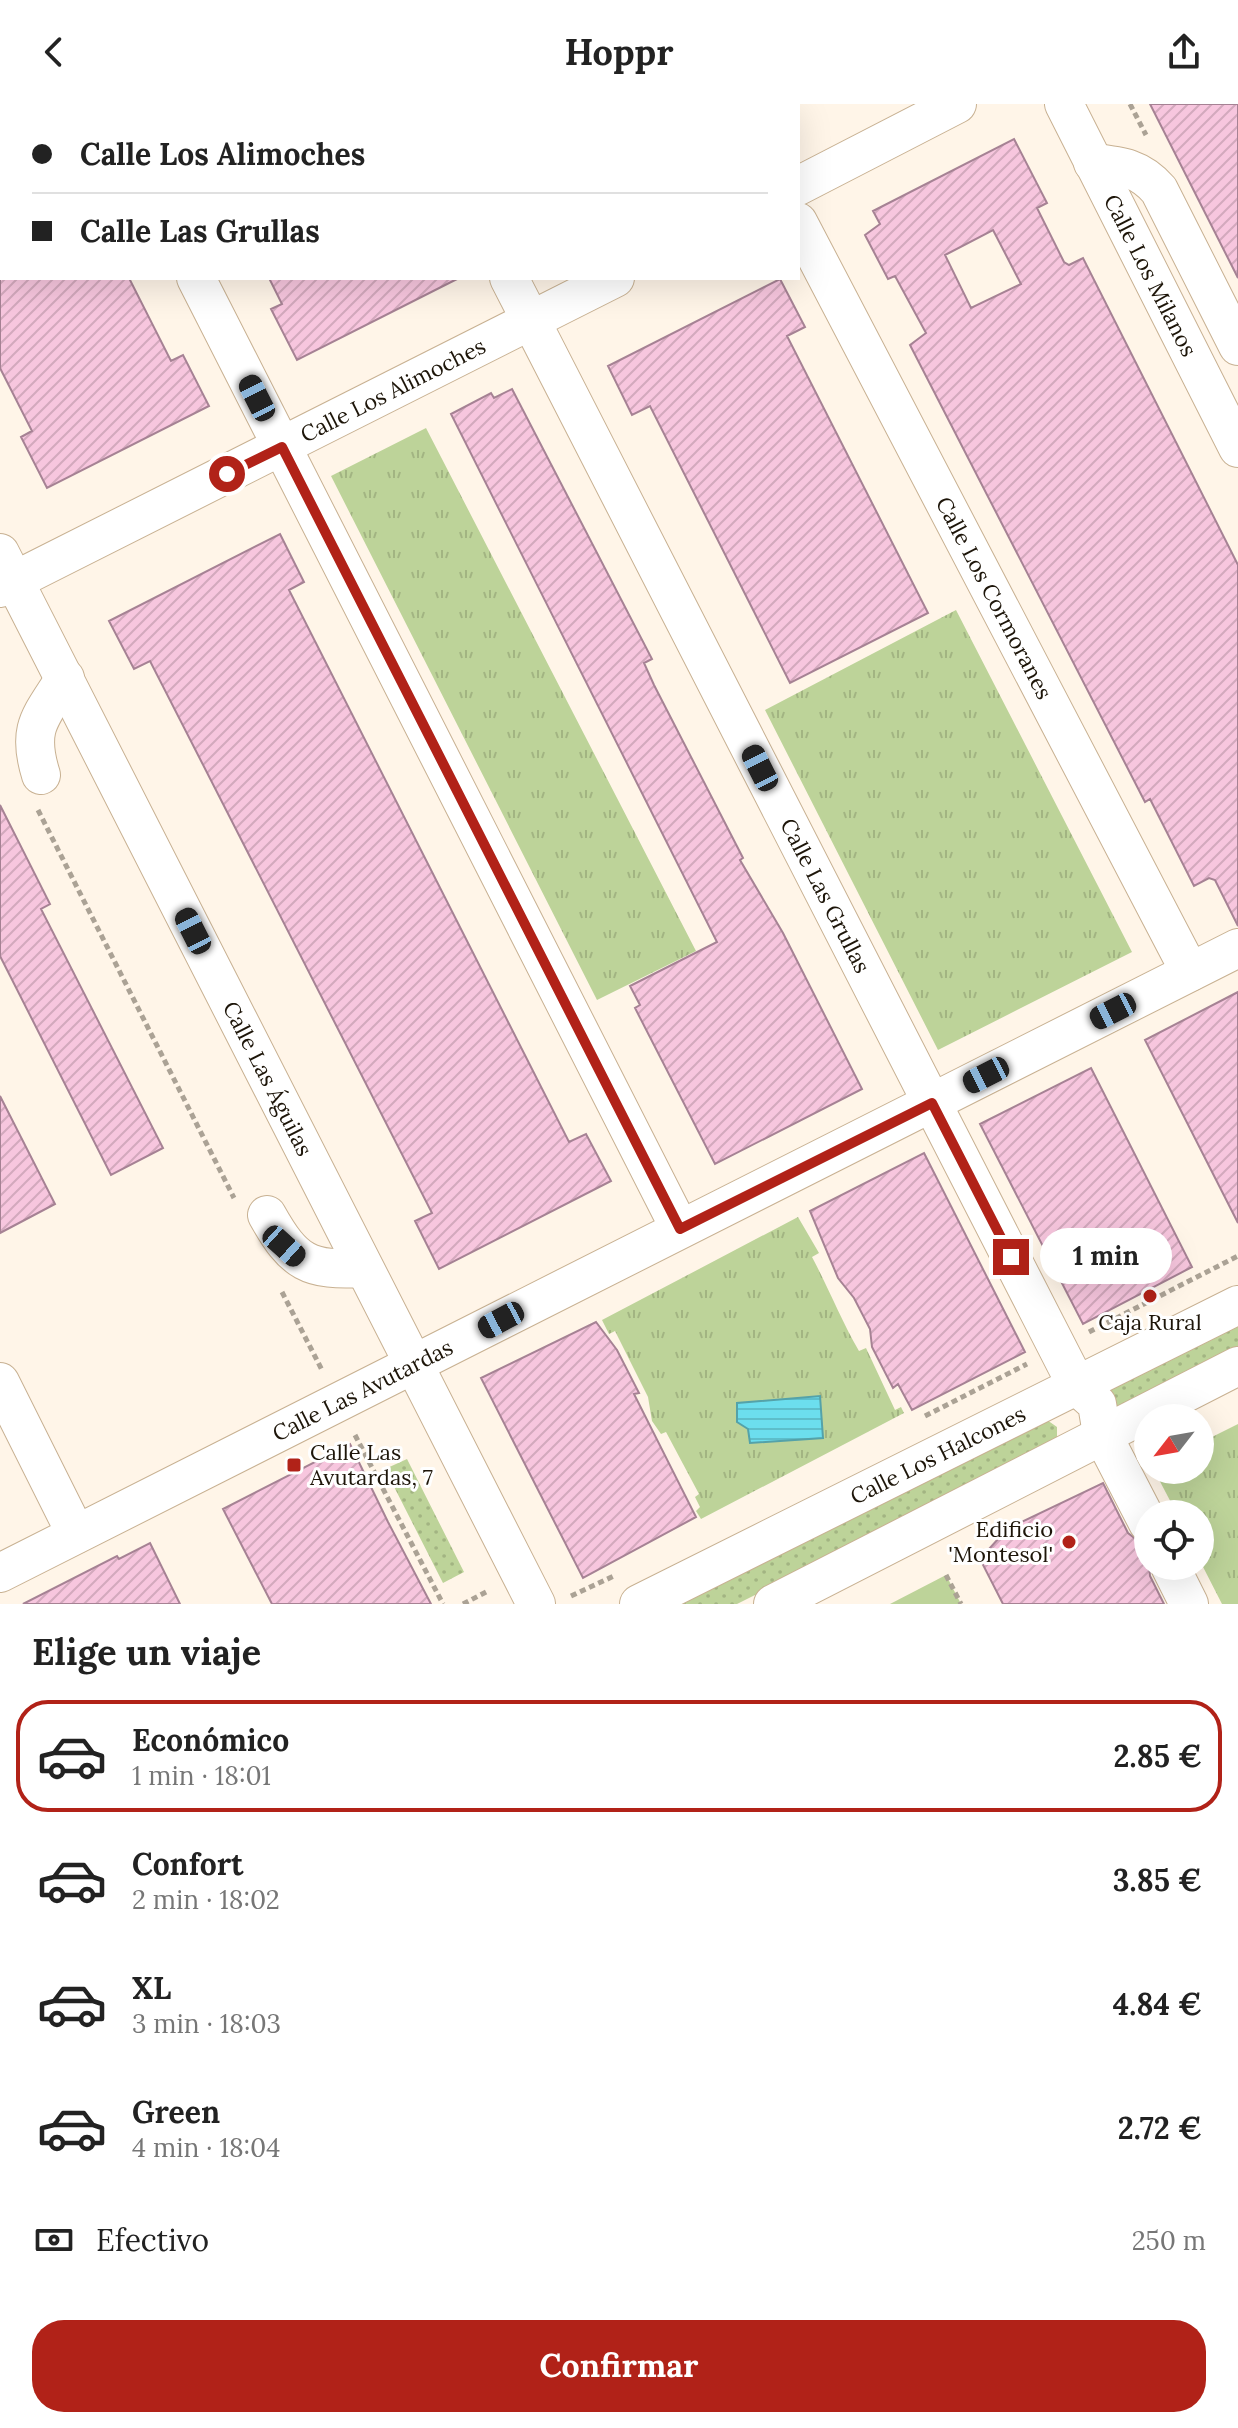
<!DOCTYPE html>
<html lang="es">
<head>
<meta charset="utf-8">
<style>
  :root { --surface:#fff; --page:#f2f2f2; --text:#222; --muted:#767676; --line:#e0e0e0; --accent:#b12218 }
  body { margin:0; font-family:Lora,serif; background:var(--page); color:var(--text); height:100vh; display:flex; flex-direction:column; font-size:30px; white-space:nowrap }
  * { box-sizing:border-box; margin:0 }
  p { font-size:26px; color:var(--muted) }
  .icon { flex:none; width:44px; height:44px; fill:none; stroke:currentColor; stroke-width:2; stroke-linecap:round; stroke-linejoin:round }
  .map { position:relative; height:1500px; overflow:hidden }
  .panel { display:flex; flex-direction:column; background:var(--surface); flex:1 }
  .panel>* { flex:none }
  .hud { position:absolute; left:0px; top:0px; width:800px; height:176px; box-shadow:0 8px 32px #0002; display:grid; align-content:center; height:176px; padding:0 32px; background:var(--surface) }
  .needle { width:52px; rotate:239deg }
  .buttons { position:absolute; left:1134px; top:1300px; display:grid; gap:16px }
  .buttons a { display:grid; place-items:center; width:80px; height:80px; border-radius:50%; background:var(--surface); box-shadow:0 8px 32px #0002; font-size:40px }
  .end { position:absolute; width:36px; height:36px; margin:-18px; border:10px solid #b12218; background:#fff; box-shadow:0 0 0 4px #fff }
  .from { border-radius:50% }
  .bubble { position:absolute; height:56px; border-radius:28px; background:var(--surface); box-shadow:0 8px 32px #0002; font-size:26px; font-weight:800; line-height:56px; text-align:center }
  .car { position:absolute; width:24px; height:48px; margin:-24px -12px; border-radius:10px; box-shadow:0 0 6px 2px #0007; background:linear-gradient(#222 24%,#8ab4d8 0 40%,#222 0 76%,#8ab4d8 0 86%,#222 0) }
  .hud b { display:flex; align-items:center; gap:28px; height:76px; font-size:30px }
  .hud b+b { border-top:2px solid var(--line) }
  .hud i { width:20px; height:20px; background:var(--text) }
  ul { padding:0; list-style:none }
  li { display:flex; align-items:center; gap:24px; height:112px; margin:0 16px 12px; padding:0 16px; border:4px solid transparent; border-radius:32px }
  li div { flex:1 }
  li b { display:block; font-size:30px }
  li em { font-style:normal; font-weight:800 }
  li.on { border-color:var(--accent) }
  li>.icon { width:72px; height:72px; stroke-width:1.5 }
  h2 { padding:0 32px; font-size:36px; line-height:96px }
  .pay { display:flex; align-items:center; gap:20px; height:88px; padding:0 32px; font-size:30px }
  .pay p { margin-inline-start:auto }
  .primary-button { display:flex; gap:16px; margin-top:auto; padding:16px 32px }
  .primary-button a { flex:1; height:92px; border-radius:32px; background:var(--accent); color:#fff; font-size:32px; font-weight:800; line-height:92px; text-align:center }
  header { display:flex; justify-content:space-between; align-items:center; height:104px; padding:0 32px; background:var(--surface); font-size:36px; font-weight:800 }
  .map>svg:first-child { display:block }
</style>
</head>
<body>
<header><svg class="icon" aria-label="back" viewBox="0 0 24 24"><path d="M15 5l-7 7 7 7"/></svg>Hoppr<svg class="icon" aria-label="share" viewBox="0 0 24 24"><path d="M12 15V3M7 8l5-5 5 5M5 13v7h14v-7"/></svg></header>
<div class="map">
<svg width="1238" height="1500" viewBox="0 0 1238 1500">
  <defs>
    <pattern id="grass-tufts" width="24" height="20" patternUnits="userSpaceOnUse" patternTransform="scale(2)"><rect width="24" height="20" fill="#bdd399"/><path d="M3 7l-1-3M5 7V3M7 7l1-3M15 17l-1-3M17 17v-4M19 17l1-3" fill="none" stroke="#a2b482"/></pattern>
    <pattern id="garden-dots" width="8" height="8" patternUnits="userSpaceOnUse" patternTransform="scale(2)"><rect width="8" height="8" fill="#bdd399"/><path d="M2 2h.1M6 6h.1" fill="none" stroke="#a2b482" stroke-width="1.8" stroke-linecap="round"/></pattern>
    <pattern id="water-rules" width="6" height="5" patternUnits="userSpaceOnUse" patternTransform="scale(2)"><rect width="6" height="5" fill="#6cdeee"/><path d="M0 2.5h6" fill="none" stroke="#5dbecb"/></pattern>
    <pattern id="building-hatch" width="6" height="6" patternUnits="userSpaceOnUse" patternTransform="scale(2)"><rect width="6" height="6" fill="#f7c6de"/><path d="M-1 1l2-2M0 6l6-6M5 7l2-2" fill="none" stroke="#d3a9bd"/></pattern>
  </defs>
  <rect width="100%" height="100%" fill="#fff5e8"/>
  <path fill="url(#grass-tufts)" d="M 426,324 L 696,847 L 597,896 L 331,372 Z
    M 956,506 L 1132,848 L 938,946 L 765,606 Z
    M 798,1113 L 819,1149 L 812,1153 C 829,1185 841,1216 859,1247 L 866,1244 L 895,1306 L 901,1303 L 904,1309 L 701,1415 L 696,1407 L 700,1403 L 695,1393 L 699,1390 L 666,1328 L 661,1330 L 652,1317 L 648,1293 L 615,1227 L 609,1230 L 602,1216 Z
    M 1238,1320 L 1238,1500 L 1222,1500 L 1200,1457 L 1200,1410 L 1177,1410 L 1154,1366 L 1200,1366 L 1200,1339 Z"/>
  <path fill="#bdd399" d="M 946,1471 L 961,1500 L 890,1500 Z"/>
  <path fill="url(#garden-dots)" d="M 1238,1215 L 1238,1244 L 1118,1306 L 1110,1303 L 1106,1282 Z
    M 1047,1316 L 1057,1323 L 1057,1337 L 1053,1342 L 737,1500 L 678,1500 Z
    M 407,1355 L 464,1468 L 443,1479 L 385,1365 Z"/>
  <path fill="url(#water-rules)" stroke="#54a2a9" stroke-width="2" d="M 820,1292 L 823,1334 L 750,1339 L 748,1325 L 737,1318 L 737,1299 Z"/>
  <path fill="url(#building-hatch)" stroke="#a68294" stroke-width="2" fill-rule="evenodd" d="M 1150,0 L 1238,0 L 1238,174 Z
    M 1014,35 L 1047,99 L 1037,104 L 1064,158 L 1069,161 L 1083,154 L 1238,461 L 1238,822 L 1215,776 L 1209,774 L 1194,782 L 1150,695 L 1145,698 L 910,241 L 926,229 L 895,172 L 888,175 L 865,131 L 880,120 L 873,107 ZM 993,126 L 1021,180 L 971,204 L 945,151 Z
    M 0,174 L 129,174 L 171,257 L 183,251 L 209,302 L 47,384 L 21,333 L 32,327 L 0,264 Z
    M 269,174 L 459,174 L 297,256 L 271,205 L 282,200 Z
    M 780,175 L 805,223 L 787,232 L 928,509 L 790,579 L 650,302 L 632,311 L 608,262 Z
    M 512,285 L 652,555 L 644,559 L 654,581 L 743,754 L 740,756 L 783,829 L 862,985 L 715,1060 L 635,904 L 640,901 L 630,882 L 717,838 L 451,310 L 491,289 L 494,294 Z
    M 280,430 L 304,478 L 289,486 L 569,1038 L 586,1030 L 611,1077 L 439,1165 L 415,1117 L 432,1109 L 150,557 L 134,565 L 109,517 Z
    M 0,701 L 50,800 L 41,805 L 163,1044 L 111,1071 L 0,852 Z
    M 1238,888 L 1238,1119 L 1145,936 Z
    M 1091,964 L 1192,1163 L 1083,1220 L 980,1020 Z
    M 0,992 L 55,1100 L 0,1129 Z
    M 924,1049 L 1025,1248 L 912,1306 L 898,1280 L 893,1284 L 872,1243 L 870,1225 L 854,1194 L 838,1174 L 810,1107 Z
    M 596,1218 L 617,1246 L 639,1289 L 634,1290 L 696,1413 L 583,1474 L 481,1274 Z
    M 350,1340 L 388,1418 L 431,1500 L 272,1500 L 223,1405 Z
    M 1103,1379 L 1128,1429 L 1142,1440 L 1148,1451 L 1150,1472 L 1164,1500 L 1003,1500 L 980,1455 L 1007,1425 Z
    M 150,1439 L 180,1500 L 23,1500 L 117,1452 L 119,1455 Z"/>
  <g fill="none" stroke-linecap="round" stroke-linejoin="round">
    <g stroke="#c8b192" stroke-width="40">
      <g id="minor">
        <path d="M 107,0 L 108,2"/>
        <path d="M 420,0 L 421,2"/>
        <path d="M 737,0 L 738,2"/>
        <path id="s1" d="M 1064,0 L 1238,344"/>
        <path d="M 1093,59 C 1122,62 1140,64 1159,86 L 1238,242"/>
        <path d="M 798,82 L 957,0"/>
        <path id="s2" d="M 798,118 L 1190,868"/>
        <path d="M 196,174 L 680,1125"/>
        <path id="s3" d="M 509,174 L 1077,1282 L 1097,1300 L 1102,1330 L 1148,1419"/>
        <path id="s4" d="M 0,449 L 536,1500"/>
        <path id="s5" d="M 0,484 L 615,174"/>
        <path d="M 41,671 C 26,623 41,613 65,574"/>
        <path d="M 267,1111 C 294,1159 308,1167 364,1164"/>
        <path d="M 0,1278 L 76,1430"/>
        <path d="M 1170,1462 L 1189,1500"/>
        <path id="s6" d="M 0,1469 L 1238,844"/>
        <path id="s7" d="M 639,1500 L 1238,1201"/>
        <path d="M 773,1500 L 1238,1262"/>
      </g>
    </g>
    <path stroke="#aba295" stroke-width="5" stroke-dasharray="6 4" stroke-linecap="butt" d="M 1130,0 L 1146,31
      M 38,706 L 234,1094
      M 282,1188 L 323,1268
      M 1089,1228 L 1238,1152
      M 925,1312 L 1027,1260
      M 355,1331 L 443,1500
      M 946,1471 L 961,1500
      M 571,1492 L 614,1472
      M 463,1500 L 488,1487"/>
    <use href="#minor" stroke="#fff" stroke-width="38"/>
  </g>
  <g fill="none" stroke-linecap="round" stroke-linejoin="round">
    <path stroke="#b12218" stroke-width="10" d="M 227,370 L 282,343 L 680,1125 L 932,999 L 1011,1153"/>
  </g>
  <g fill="#b12218" stroke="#fff" stroke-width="3">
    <circle cx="1150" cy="1192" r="8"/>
    <rect x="286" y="1353" width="16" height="16" rx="4"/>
    <circle cx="1069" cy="1438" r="8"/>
  </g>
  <g text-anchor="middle" stroke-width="6" stroke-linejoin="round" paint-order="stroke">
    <g font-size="22" fill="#1d1509" stroke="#fff">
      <text dy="8" stroke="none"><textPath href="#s1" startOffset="192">Calle Los Milanos</textPath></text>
      <text dy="8" stroke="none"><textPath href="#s5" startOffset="440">Calle Los Alimoches</textPath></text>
      <text dy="8" stroke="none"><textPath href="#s2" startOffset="424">Calle Los Cormoranes</textPath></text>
      <text dy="8" stroke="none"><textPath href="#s3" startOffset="694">Calle Las Grullas</textPath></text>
      <text dy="8" stroke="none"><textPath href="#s4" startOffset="590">Calle Las Águilas</textPath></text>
      <text dy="8" stroke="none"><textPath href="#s6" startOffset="406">Calle Las Avutardas</textPath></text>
      <text dy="8" stroke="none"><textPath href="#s7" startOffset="334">Calle Los Halcones</textPath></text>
    </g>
    <g font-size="22" fill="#1d1509" stroke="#fff">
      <text x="1150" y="1226">Caja Rural</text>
      <text x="310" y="1356" text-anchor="start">Calle Las<tspan x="310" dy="25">Avutardas, 7</tspan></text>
      <text x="1053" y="1433" text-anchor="end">Edificio<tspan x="1053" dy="25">'Montesol'</tspan></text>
    </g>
  </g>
</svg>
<div class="buttons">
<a><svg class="needle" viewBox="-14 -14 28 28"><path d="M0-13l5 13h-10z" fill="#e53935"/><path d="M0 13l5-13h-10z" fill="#767676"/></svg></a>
<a><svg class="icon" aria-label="locate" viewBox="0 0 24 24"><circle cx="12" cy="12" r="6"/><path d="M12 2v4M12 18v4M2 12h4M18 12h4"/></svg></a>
</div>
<i class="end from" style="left:227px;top:370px"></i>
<i class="end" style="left:1011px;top:1153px"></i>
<div class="bubble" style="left:1040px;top:1124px;width:132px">1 min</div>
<i class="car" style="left:257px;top:294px;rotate:333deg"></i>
<i class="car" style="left:760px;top:664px;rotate:333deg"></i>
<i class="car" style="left:193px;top:827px;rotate:333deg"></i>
<i class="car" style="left:1113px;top:907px;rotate:243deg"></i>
<i class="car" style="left:986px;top:971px;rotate:243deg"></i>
<i class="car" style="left:284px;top:1142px;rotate:132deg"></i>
<i class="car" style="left:501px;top:1216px;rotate:242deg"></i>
<div class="hud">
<b><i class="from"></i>Calle Los Alimoches</b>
<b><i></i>Calle Las Grullas</b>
</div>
</div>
<section class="panel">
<h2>Elige un viaje</h2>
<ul>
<li class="on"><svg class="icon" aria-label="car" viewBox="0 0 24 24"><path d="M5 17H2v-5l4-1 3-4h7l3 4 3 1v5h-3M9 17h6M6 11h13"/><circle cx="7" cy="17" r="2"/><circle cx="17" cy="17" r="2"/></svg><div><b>Económico</b><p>1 min · 18:01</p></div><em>2.85 €</em></li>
<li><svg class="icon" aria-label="car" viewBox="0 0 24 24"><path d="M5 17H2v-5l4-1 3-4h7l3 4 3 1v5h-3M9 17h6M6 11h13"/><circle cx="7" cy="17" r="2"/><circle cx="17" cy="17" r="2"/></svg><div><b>Confort</b><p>2 min · 18:02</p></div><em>3.85 €</em></li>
<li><svg class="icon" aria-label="car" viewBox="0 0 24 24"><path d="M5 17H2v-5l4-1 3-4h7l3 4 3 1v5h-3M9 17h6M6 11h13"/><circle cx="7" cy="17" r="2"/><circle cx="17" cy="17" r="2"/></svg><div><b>XL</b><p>3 min · 18:03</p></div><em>4.84 €</em></li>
<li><svg class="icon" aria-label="car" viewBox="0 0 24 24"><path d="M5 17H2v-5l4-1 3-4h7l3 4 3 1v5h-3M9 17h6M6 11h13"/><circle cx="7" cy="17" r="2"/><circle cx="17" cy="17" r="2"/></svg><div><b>Green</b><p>4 min · 18:04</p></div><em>2.72 €</em></li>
</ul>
<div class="pay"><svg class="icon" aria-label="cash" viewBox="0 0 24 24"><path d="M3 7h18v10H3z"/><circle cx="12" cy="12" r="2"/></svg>Efectivo<p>250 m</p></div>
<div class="primary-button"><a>Confirmar</a></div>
</section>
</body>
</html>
